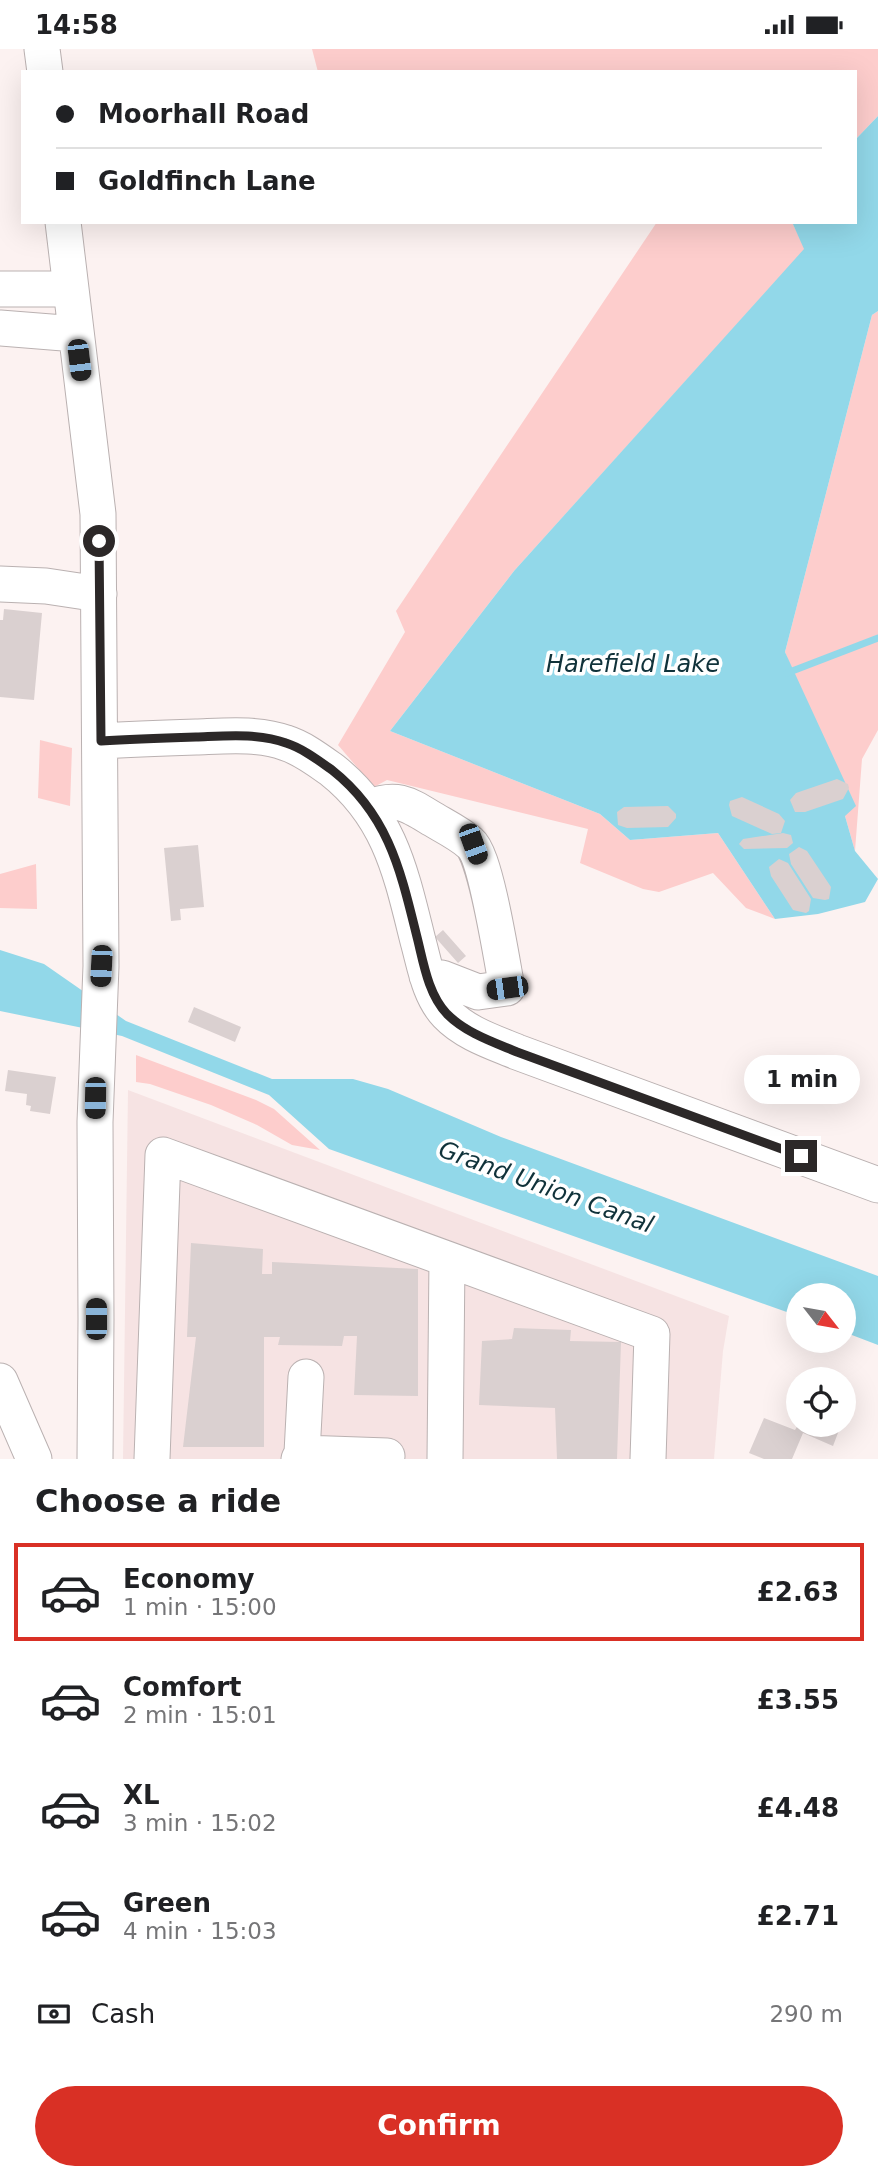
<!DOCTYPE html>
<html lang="en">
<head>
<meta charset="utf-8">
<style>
  :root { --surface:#fff; --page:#f2f2f2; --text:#202124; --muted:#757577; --line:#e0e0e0; --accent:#d93025 }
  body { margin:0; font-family:"DejaVu Sans",sans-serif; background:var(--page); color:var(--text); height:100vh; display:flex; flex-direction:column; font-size:26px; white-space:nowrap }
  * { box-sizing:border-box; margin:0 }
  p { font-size:23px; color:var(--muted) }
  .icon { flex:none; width:38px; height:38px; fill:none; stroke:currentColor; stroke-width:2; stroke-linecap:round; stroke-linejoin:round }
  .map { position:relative; height:1410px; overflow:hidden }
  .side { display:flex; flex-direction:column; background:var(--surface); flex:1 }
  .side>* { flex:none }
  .banner { position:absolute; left:21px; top:21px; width:836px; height:154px; border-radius:0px; box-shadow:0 7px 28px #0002; display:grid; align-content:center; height:154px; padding:0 35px; background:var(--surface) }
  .needle { width:46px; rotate:121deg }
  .fabs { position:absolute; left:786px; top:1234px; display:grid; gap:14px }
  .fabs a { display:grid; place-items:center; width:70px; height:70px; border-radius:50%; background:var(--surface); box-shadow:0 7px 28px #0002; font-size:35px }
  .end { position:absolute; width:32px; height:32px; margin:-16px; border:9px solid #2c2828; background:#fff; box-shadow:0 0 0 4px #fff }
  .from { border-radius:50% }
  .bubble { position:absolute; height:49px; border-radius:24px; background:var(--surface); box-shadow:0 7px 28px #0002; font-size:23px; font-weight:800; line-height:49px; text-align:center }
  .car { position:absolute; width:21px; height:42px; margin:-21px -10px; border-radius:9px; box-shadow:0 0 5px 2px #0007; background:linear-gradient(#222 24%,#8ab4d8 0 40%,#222 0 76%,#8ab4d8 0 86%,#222 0) }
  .banner b { display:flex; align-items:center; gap:24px; height:66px; font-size:26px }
  .banner b+b { border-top:2px solid var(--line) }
  .banner i { width:18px; height:18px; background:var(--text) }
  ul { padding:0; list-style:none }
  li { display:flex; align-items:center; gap:21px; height:98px; margin:0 14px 10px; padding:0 21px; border:4px solid transparent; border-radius:0px }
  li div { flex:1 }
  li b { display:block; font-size:26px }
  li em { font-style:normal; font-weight:800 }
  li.on { border-color:var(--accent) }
  li>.icon { width:63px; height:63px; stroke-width:1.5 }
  h2 { padding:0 35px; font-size:32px; line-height:84px }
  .pay { display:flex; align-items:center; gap:18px; height:77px; padding:0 35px; font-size:26px }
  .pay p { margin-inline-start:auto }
  .button { display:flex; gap:14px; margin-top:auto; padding:14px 35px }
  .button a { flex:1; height:80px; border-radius:42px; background:var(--accent); color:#fff; font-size:28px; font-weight:800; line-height:80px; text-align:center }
  .status { display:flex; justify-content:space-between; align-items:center; height:49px; padding:0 35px; background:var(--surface); direction:ltr }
  .status svg { height:19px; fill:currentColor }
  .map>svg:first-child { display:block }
</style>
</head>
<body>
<div class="status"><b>14:58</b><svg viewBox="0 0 49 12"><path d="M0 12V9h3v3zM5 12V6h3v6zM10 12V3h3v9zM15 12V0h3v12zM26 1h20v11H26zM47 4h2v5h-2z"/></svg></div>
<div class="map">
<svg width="878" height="1410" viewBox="0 0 878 1410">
  <rect width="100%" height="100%" fill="#fcf2f1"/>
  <path fill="#f6e3e3" d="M 128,1041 L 729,1267 L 723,1302 L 714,1410 L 123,1410 Z"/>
  <path fill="#fdcdcc" d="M 312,0 L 878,0 L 878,67 L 856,90 L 856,23 L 318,23 Z
    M 657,173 L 792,173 L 805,200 L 514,522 L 390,682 L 600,765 L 630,791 L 718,784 L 775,870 L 746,859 L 713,824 L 659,843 L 643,840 L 580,814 L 588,780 L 387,731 L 374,738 L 338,696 L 405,583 L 396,562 Z
    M 878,262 L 878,681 L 862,710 L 855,802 L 845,767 L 785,603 L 872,266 Z
    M 40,691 L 72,699 L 70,757 L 38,749 Z
    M 36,815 L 37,860 L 0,859 L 0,825 Z
    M 136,1006 L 256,1051 L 274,1060 L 320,1101 L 292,1096 L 257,1076 L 211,1056 L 150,1035 L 136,1033 Z"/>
  <path fill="#92d8e9" d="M 878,67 L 878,262 L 872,266 L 785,603 L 856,757 L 845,767 L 855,802 L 878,830 L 865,853 L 818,865 L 775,870 L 718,784 L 630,791 L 600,765 L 390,682 L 514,522 L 804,200 L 792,173 L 856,173 L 856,90 Z
    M 0,901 L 44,915 L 126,972 L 272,1030 L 353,1030 L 388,1040 L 501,1088 L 878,1227 L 878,1296 L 844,1283 L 844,1246 L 798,1246 L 798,1267 L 329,1100 L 269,1046 L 122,987 L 0,962 Z"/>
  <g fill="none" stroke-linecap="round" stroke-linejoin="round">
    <path stroke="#92d8e9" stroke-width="7" d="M 787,624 L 878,589"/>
  </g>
  <path fill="#dad0d0" d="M 4,560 L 42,564 L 34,651 L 0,648 L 0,571 L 3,571 Z
    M 837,730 L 848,735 L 849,739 L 843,750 L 805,763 L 795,763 L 790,751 L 796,744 Z
    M 742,748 L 779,765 L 785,772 L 781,784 L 772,785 L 732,767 L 729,756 L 730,752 Z
    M 668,757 L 676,765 L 676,769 L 668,778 L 627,779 L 618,776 L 617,763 L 624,758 Z
    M 783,784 L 791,786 L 793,794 L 787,799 L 744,800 L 739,795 L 743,790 Z
    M 198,796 L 204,858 L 180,860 L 181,871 L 171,872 L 164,799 Z
    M 799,798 L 807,802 L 831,838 L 829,850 L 825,851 L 813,849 L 791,815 L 789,805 Z
    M 779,810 L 788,814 L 811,850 L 809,862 L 806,864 L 793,861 L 771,827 L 769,818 Z
    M 443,881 L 466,907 L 458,914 L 435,888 Z
    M 194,958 L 241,978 L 235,993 L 188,973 Z
    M 8,1021 L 56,1028 L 50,1065 L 30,1062 L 31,1057 L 26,1056 L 27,1045 L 5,1042 Z
    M 191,1194 L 263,1200 L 262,1225 L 272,1225 L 272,1213 L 418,1220 L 418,1347 L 354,1346 L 357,1287 L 344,1287 L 342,1297 L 278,1296 L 280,1288 L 264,1288 L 264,1398 L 183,1398 L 196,1288 L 187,1288 Z
    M 514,1279 L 571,1281 L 570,1292 L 621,1293 L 617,1410 L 557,1410 L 555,1359 L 479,1356 L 482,1292 L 512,1290 Z
    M 764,1369 L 795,1381 L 798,1376 L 841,1376 L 833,1397 L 803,1384 L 792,1410 L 764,1410 L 749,1404 Z"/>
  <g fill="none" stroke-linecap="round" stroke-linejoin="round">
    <g stroke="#bab1b1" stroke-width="37">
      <path id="minor" d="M 42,0 L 45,23
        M 63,173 L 98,465 L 101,917 L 95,1073 L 96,1270 L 95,1410
        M 0,240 L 71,240
        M 0,279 L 76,285
        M 0,535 L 46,537 L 99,545
        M 101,692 C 133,690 164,689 196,688 C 226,687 258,684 286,694 C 302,699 318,711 332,721 C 390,767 401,824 418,892 C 425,917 429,946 447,965 C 465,984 493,993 517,1003 L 878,1136
        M 369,758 C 396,748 406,754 429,768 C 442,776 459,784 470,794 C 486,807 502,913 507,939 L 478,943 L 442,929 L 427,927
        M 0,1332 L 34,1410
        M 302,1404 L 387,1407
        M 152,1410 L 163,1106 L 652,1285 L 648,1410
        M 299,1410 L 302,1404 L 306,1328
        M 445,1410 L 447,1210"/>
    </g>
    <use href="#minor" stroke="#fff" stroke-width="35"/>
  </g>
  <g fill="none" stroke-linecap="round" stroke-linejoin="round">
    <path stroke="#2c2828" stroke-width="9" d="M 99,492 L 101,692 C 133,690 164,689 196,688 C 226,687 258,684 286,694 C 302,699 318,711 332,721 C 390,767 401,824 418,892 C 424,917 429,946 447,965 C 466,984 493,993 517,1003 L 801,1107"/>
  </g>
  <g text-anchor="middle" stroke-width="7" stroke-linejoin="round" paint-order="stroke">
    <g font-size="24" font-style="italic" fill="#10323a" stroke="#fff">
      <text x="633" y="623">Harefield Lake</text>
      <text transform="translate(546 1138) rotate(20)" y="8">Grand Union Canal</text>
    </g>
  </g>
</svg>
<div class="fabs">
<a><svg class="needle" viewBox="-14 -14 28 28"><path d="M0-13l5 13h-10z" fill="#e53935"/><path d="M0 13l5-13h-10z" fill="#757577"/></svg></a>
<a><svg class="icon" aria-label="locate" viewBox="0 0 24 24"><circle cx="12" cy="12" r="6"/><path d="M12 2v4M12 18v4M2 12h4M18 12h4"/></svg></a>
</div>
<i class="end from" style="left:99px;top:492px"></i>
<i class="end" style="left:801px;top:1107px"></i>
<div class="bubble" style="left:744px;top:1006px;width:116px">1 min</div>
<i class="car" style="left:79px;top:311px;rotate:173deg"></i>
<i class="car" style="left:473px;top:795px;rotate:160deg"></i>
<i class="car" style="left:101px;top:917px;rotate:183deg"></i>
<i class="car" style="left:507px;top:939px;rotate:262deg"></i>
<i class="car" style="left:95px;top:1049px;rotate:181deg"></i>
<i class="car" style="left:96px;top:1270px;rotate:0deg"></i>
<div class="banner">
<b><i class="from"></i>Moorhall Road</b>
<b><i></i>Goldfinch Lane</b>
</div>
</div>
<section class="side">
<h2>Choose a ride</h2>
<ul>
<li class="on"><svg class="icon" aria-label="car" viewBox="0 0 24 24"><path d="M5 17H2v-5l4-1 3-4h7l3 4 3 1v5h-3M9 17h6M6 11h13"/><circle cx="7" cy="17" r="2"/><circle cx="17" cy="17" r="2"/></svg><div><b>Economy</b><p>1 min · 15:00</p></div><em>£2.63</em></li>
<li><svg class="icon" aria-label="car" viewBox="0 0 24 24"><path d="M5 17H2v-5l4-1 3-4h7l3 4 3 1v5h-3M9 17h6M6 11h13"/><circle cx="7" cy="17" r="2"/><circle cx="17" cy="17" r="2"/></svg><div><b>Comfort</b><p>2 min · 15:01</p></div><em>£3.55</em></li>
<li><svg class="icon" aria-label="car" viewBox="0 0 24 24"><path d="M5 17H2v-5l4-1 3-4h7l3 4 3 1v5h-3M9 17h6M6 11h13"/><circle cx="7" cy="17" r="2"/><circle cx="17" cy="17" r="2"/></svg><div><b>XL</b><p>3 min · 15:02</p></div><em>£4.48</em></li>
<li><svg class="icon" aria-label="car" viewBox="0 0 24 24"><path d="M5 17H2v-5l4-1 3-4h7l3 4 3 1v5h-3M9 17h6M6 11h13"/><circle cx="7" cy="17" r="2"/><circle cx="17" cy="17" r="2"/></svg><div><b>Green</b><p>4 min · 15:03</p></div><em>£2.71</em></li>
</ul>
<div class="pay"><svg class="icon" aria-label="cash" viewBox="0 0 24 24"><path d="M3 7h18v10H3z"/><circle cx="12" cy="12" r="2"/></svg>Cash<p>290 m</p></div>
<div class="button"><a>Confirm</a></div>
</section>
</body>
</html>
